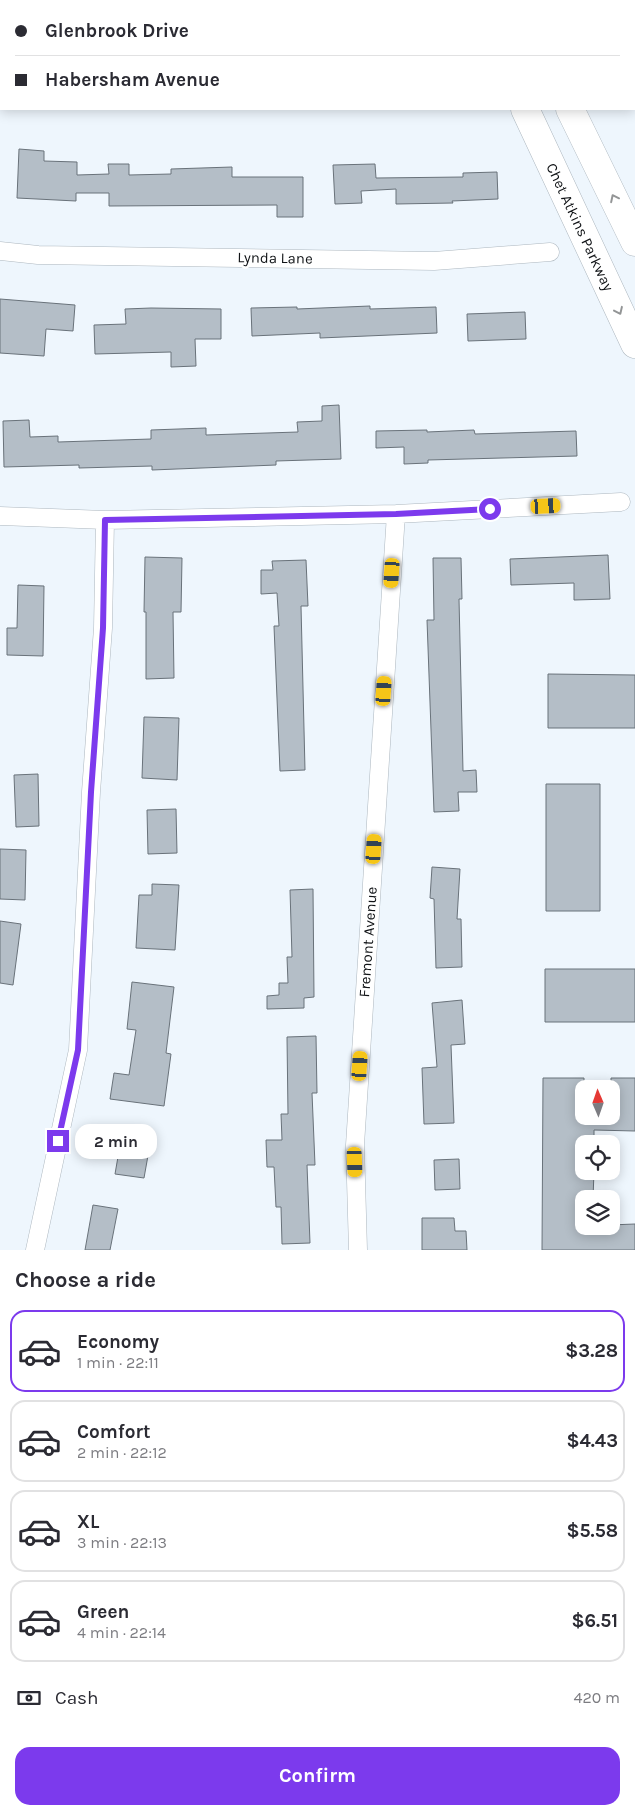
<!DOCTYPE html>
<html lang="en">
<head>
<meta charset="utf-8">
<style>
  :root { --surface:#fff; --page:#f2f2f3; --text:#2b2b33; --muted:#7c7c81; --line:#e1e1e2; --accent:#7c3aed }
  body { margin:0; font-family:Karla,sans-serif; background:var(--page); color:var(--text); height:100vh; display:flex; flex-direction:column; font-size:19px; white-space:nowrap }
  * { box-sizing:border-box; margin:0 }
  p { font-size:16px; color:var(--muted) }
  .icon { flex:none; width:28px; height:28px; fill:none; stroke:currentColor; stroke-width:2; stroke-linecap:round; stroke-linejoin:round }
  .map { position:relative; height:1250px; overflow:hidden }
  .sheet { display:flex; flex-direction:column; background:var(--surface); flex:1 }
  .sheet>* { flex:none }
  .top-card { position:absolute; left:0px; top:0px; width:635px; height:110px; box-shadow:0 2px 12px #0003; display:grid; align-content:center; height:110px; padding:0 15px; background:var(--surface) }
  .needle { width:32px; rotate:358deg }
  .tools { position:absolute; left:575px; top:1080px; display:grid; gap:10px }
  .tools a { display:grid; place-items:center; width:45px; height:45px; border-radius:10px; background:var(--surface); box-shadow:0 2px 12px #0003; font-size:25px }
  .end { position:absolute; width:22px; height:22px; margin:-11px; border:6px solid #7c3aed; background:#fff; box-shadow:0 0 0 2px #fff }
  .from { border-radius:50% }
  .bubble { position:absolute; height:35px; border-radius:15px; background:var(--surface); box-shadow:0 2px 12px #0003; font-size:16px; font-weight:700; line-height:35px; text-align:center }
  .car { position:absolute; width:15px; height:30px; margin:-15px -8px; border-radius:6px; box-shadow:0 0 4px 1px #0007; background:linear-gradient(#f5c518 24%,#345 0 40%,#f5c518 0 76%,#345 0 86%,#f5c518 0) }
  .top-card b { display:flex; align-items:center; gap:18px; height:48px; font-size:19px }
  .top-card b+b { border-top:1px solid var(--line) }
  .top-card i { width:12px; height:12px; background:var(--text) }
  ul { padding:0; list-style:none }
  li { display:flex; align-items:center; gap:15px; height:82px; margin:0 10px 8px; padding:0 5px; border:2px solid var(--line); border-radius:15px }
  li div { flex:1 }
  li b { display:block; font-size:19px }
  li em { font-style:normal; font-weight:700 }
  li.on { border-color:var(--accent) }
  li>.icon { width:45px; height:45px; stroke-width:1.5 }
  h2 { padding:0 15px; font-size:22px; line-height:60px }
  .pay { display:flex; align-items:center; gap:12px; height:55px; padding:0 15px; font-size:19px }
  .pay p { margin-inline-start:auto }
  .cta { display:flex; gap:10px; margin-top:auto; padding:10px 15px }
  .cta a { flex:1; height:58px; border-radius:15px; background:var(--accent); color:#fff; font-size:20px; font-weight:700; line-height:58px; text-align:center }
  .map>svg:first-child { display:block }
</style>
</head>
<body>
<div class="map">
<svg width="635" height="1250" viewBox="0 0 635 1250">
  <rect width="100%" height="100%" fill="#eef6fd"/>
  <path fill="#b4bec7" stroke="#69727a" d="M 19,149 L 44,151 L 44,161 L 77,162 L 77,175 L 109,174 L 108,164 L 129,164 L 129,175 L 171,174 L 171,169 L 232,167 L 232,177 L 303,177 L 303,217 L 277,217 L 277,205 L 109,206 L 109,193 L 76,193 L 76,201 L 17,198 Z
    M 375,164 L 376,178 L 463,177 L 463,173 L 497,172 L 498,199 L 452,201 L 453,203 L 396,204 L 396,189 L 361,191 L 362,203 L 335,204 L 333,165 Z
    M 0,299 L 75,305 L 73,331 L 46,329 L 44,356 L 0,353 Z
    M 370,306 L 370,309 L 436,307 L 437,333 L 320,338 L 320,333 L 252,336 L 251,308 L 297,307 L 297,309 Z
    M 151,308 L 221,309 L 221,339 L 195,339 L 196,366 L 171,367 L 171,352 L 95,354 L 94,325 L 126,324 L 125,309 Z
    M 525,312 L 526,339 L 468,341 L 467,314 Z
    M 339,405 L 341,459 L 276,461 L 276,465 L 152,470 L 152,466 L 79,468 L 79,465 L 4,467 L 3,421 L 29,420 L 30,437 L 58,436 L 58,442 L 151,439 L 151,430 L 206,428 L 206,435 L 298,432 L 297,422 L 322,421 L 322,406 Z
    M 427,430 L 427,432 L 474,430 L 475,434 L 576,431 L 577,456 L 428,460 L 428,463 L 404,464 L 404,447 L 376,448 L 376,431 Z
    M 608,555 L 610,599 L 574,600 L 574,583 L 511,585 L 510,559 Z
    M 145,557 L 182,558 L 181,612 L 173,612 L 174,678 L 146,679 L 146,612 L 144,612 Z
    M 433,558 L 461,558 L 462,599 L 459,599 L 463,771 L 476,770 L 477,792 L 458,792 L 459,811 L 434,812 L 427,620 L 434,620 Z
    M 306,560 L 308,606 L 301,606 L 305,770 L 280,771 L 274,626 L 279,626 L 277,593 L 261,594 L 261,570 L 273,570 L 272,561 Z
    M 18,585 L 44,586 L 43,656 L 7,655 L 7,628 L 17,628 Z
    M 548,674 L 635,675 L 635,728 L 548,728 Z
    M 144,717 L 179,718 L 177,780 L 142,778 Z
    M 38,774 L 39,826 L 16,827 L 14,775 Z
    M 546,784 L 600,784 L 600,911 L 546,911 Z
    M 176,809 L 177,853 L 148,854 L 147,810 Z
    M 0,849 L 26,850 L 25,900 L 0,899 Z
    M 432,867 L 460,869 L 457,919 L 461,919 L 462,967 L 436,968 L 434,899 L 430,898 Z
    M 152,884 L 179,885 L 175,950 L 136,948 L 139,895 L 152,895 Z
    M 313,889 L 314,997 L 304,998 L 304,1008 L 267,1009 L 267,996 L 279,995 L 279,983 L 288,983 L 287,957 L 292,957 L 290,890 Z
    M 0,921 L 21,924 L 13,985 L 0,983 Z
    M 545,969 L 635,969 L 635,1022 L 545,1022 Z
    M 132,982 L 174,987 L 166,1053 L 171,1054 L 164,1106 L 110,1099 L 114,1073 L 129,1075 L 136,1030 L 127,1029 Z
    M 462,1000 L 465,1044 L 451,1045 L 454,1123 L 424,1124 L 422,1068 L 437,1067 L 432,1003 Z
    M 316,1036 L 317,1093 L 312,1093 L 315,1165 L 307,1165 L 310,1243 L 282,1244 L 281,1207 L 276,1207 L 274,1167 L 267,1167 L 266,1140 L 282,1140 L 281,1114 L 288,1114 L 287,1037 Z
    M 543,1078 L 584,1078 L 584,1116 L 611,1116 L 611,1078 L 635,1078 L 635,1131 L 594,1130 L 594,1144 L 584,1144 L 584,1171 L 594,1171 L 593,1199 L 584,1199 L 584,1226 L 635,1224 L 635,1250 L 542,1250 Z
    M 123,1128 L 152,1133 L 144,1178 L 115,1174 Z
    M 459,1159 L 460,1189 L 435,1190 L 434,1160 Z
    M 93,1205 L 118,1209 L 110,1250 L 85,1250 Z
    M 422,1218 L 454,1218 L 455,1231 L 466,1231 L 467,1250 L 422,1250 Z"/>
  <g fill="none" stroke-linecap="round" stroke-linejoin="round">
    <g stroke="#adb7bf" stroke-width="19">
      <path id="minor" d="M 25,0 L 42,1
        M 334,1 L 359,0
        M 0,251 L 38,255 L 434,261 L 550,252
        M 0,516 L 105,520 L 396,514 L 621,502
        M 35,1250 L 78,1050 L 91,792 L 103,628 L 105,520
        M 358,1250 L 355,1145 L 396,514"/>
    </g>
    <g stroke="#adb7bf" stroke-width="29">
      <path id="motorway" d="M 474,0 L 475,1
        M 520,0 L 521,1
        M 525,109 L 635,344
        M 570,109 L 635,242"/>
    </g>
    <use href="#minor" stroke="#fff" stroke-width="18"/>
    <use href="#motorway" stroke="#fff" stroke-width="28"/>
  </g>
  <defs><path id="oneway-chevron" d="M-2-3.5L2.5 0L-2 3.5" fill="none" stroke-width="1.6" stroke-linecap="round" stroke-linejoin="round" transform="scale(1.25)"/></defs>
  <g stroke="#939596">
    <use href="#oneway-chevron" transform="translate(614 198) rotate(-116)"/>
    <use href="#oneway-chevron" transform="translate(619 311) rotate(65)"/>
  </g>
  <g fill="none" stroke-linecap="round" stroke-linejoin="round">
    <path stroke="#7c3aed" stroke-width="6" d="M 58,1141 L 78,1050 L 91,792 L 103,628 L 105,520 L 396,514 L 490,509"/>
  </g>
  <g text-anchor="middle" stroke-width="5" stroke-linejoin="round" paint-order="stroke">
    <g font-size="15" fill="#101316" stroke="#fff">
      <text transform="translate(580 227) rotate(65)" y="5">Chet Atkins Parkway</text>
      <text transform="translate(275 258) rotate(1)" y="5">Lynda Lane</text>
      <text transform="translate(368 942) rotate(-86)" y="5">Fremont Avenue</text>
    </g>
  </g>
</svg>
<div class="tools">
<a><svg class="needle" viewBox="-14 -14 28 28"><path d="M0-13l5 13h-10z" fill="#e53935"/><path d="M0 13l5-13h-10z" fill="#7c7c81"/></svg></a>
<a><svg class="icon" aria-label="locate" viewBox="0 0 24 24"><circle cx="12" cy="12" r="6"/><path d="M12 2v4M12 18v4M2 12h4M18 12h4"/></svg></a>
<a><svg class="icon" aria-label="layers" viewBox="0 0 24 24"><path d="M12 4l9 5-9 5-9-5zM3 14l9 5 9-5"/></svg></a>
</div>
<i class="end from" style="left:490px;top:509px"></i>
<i class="end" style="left:58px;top:1141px"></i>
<div class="bubble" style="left:75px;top:1124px;width:82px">2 min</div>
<i class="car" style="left:546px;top:506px;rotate:87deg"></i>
<i class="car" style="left:392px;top:573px;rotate:184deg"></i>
<i class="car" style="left:384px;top:691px;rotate:4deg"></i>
<i class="car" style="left:374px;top:849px;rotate:4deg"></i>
<i class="car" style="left:360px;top:1066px;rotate:4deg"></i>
<i class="car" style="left:355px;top:1162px;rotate:178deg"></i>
<div class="top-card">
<b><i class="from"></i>Glenbrook Drive</b>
<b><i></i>Habersham Avenue</b>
</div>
</div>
<section class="sheet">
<h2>Choose a ride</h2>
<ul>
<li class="on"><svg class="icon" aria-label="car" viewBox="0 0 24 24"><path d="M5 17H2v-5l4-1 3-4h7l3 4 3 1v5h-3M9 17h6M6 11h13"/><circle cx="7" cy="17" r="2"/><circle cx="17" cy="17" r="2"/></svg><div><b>Economy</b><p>1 min · 22:11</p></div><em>$3.28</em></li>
<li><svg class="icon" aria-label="car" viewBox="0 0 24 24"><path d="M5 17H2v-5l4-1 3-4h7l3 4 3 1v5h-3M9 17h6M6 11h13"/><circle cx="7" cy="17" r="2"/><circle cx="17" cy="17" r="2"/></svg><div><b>Comfort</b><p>2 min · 22:12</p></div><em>$4.43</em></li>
<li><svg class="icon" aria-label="car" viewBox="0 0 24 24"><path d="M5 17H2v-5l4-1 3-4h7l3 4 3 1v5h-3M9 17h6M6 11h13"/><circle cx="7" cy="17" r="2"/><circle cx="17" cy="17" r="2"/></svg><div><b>XL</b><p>3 min · 22:13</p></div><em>$5.58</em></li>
<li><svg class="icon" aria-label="car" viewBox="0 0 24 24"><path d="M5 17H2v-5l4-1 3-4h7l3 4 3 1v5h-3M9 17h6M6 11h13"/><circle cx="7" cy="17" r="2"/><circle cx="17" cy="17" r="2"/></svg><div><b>Green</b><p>4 min · 22:14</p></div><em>$6.51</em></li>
</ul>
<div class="pay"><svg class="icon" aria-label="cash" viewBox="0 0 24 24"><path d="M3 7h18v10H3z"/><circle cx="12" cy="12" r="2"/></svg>Cash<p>420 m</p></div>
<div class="cta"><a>Confirm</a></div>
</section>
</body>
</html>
